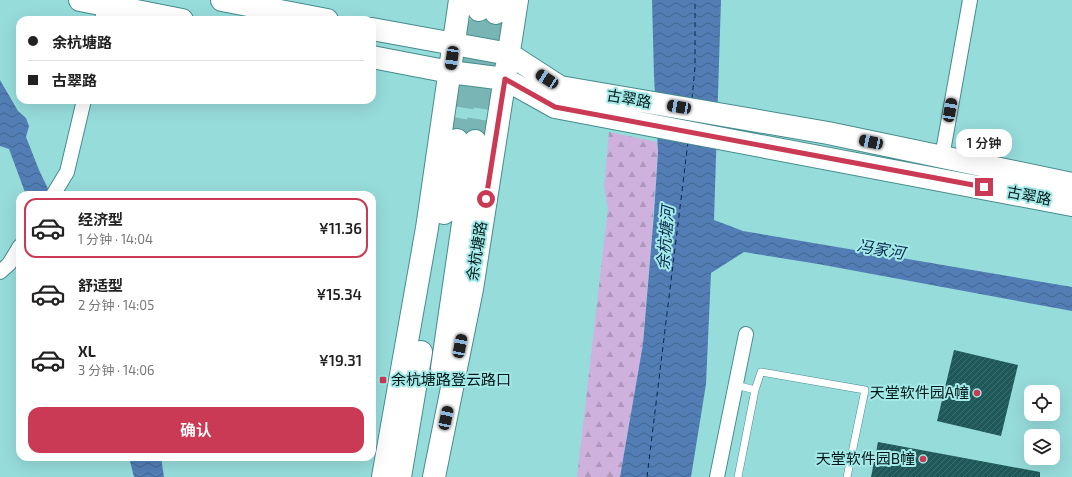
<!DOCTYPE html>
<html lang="zh">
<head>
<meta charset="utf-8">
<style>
  :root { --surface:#fff; --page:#f2f2f2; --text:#222; --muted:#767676; --line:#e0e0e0; --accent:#ca3a54 }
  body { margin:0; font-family:"Exo 2","Noto Sans SC",sans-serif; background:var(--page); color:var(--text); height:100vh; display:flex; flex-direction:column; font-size:15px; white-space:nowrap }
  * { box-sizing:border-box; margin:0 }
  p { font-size:13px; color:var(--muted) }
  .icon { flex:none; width:22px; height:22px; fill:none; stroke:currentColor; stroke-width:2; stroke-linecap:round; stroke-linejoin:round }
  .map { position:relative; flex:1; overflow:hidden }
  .details { position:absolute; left:16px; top:191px; width:360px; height:270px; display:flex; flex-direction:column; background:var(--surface); border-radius:12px; box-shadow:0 4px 16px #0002 }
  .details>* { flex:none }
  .hud { position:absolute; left:16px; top:16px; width:360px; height:88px; border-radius:12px; box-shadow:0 4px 16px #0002; display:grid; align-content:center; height:88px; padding:0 12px; background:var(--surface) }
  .controls { position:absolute; left:1024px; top:385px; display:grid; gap:8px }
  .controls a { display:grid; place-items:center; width:36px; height:36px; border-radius:8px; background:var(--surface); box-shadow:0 4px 16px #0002; font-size:20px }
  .end { position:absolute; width:18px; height:18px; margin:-9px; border:5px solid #ca3a54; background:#fff; box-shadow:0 0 0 2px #fff }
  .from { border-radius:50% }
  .bubble { position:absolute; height:28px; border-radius:12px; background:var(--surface); box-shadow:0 4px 16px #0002; font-size:13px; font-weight:600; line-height:28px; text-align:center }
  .car { position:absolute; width:12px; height:24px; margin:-12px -6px; border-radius:5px; box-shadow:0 0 3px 1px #0007; background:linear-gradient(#222 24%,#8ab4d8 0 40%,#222 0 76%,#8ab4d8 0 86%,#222 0) }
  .hud b { display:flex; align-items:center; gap:14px; height:38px; font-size:15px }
  .hud b+b { border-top:1px solid var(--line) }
  .hud i { width:10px; height:10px; background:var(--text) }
  ul { padding:7px 0 0; list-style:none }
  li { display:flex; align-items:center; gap:12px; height:60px; margin:0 8px 6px; padding:0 4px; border:2px solid transparent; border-radius:12px }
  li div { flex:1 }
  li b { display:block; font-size:15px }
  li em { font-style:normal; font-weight:600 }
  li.current { border-color:var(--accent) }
  li>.icon { width:36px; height:36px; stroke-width:1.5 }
  .action { display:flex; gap:8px; margin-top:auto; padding:8px 12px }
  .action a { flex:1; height:46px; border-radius:12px; background:var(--accent); color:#fff; font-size:16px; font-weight:600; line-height:46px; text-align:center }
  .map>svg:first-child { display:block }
</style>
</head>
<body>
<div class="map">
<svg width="1072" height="477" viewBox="0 0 1072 477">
  <defs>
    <pattern id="forest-firs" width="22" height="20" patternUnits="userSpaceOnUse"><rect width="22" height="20" fill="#cfb1dd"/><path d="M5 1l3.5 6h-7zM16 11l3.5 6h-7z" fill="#b098bd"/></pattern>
    <pattern id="water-waves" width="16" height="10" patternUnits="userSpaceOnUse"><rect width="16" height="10" fill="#527eb5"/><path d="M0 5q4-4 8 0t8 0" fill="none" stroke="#426692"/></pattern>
    <pattern id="building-hatch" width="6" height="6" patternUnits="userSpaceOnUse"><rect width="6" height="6" fill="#1e5858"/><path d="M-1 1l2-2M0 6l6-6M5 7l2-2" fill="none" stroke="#3c6c6c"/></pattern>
  </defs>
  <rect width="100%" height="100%" fill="#96dcdb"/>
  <path fill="url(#forest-firs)" d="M 609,132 L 657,142 L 658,152 L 643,344 L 620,477 L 577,477 L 608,208 L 604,187 Z"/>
  <path fill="url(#water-waves)" d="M 652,0 L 721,0 L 714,220 L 743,231 L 1072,287 L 1072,311 L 818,264 L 744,252 L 711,273 L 706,384 L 691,477 L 620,477 L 643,344 L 654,213 L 658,152 L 654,76 Z
    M 0,80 L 18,111 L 26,118 L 29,126 L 26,137 L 39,170 L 51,195 L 26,195 L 9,149 L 0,146 Z
    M 129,457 L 161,457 L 164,477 L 134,477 Z"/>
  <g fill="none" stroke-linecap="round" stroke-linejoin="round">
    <path stroke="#09294e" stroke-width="1" stroke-dasharray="5 4" stroke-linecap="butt" d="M 692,99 L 695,67 L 695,0
      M 647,477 L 688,142"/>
  </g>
  <path fill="url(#building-hatch)" d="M 954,350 L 1018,365 L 1001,436 L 937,421 Z
    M 878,442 L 1040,472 L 1040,477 L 871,477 Z"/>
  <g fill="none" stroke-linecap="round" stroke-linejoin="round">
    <path stroke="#78b5b4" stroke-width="22" stroke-dasharray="22 11" stroke-linecap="butt" d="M 457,140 L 479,10
      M 475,141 L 496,13"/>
    <g stroke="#478c8c" stroke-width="8">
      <path id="service" d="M 736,385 L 755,390 L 738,477
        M 755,390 L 761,372 L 865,390 L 847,477"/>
    </g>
    <g stroke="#478c8c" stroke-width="16">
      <path id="minor" d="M 102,20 L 105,5
        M 942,157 L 970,0
        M 53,195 L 67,172 L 84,100
        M 0,272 L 9,264 L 20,246
        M 717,477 L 746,334"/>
    </g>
    <g stroke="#478c8c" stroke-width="24">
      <path id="primary" d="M 80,0 L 182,20
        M 222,0 L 327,20
        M 479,10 L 480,0
        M 496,13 L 498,0
        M 372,29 L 509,54 L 560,87 L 828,133 L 1072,184
        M 372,57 L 450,72 L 505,79 L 555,107 L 1072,205
        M 444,213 L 457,140
        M 442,368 L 475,141
        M 383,477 L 427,228 L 460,0
        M 400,477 L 421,352
        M 434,477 L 472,289 L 517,0"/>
    </g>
    <use href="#service" stroke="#fff" stroke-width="7"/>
    <use href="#minor" stroke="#fff" stroke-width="14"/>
    <use href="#primary" stroke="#fff" stroke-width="22"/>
  </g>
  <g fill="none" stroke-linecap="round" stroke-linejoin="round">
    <path stroke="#ca3a54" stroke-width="5" d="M 486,199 L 505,79 L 555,107 L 984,187"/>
  </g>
  <g fill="#ca3a54" stroke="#a3e9e8" stroke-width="1.5">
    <rect x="379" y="376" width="8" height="8" rx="2"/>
    <circle cx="977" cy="393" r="4"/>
    <circle cx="923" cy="459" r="4"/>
  </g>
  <g text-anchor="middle" stroke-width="4" stroke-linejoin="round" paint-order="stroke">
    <g font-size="15" fill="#001818" stroke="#a3e9e8">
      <text transform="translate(629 99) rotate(10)" y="5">古翠路</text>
      <text transform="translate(1029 196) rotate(11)" y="5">古翠路</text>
      <text transform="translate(477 251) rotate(-81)" y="5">余杭塘路</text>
    </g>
    <g font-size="15" fill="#001818" stroke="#a3e9e8" text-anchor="end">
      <text x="391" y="385" text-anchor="start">余杭塘路登云路口</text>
      <text x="969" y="398">天堂软件园A幢</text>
      <text x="915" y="464">天堂软件园B幢</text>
    </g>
    <g font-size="16" font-style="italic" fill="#09294e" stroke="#a3e9e8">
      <text transform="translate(665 238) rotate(-85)" y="6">余杭塘河</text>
      <text transform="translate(881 249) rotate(10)" y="6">冯家河</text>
    </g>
  </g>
</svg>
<div class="controls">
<a><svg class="icon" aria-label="locate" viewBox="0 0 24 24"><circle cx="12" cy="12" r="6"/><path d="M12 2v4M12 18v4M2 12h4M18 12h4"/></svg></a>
<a><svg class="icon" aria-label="layers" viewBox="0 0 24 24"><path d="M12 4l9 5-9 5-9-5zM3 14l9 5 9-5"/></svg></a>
</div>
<i class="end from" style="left:486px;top:199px"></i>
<i class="end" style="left:984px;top:187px"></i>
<div class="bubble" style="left:956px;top:129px;width:56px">1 分钟</div>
<i class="car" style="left:452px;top:58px;rotate:188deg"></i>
<i class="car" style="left:547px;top:79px;rotate:303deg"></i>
<i class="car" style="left:679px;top:107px;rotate:280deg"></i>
<i class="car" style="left:950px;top:110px;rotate:10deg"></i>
<i class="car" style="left:871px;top:142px;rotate:282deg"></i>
<i class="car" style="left:460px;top:346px;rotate:11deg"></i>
<i class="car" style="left:446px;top:418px;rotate:12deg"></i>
<div class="hud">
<b><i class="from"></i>余杭塘路</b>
<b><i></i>古翠路</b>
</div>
<section class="details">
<ul>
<li class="current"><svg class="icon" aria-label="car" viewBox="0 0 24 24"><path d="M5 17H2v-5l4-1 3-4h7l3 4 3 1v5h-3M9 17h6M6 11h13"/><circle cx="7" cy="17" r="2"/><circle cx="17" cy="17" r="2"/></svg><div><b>经济型</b><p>1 分钟 · 14:04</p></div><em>¥11.36</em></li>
<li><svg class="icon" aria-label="car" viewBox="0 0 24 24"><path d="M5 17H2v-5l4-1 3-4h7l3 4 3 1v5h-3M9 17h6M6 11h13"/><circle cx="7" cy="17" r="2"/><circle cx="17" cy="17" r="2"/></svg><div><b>舒适型</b><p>2 分钟 · 14:05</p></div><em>¥15.34</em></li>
<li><svg class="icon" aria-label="car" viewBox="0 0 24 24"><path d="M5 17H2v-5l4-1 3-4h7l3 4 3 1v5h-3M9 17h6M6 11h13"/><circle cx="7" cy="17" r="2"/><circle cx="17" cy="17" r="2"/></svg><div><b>XL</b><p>3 分钟 · 14:06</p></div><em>¥19.31</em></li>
</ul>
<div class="action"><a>确认</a></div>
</section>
</div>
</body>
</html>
